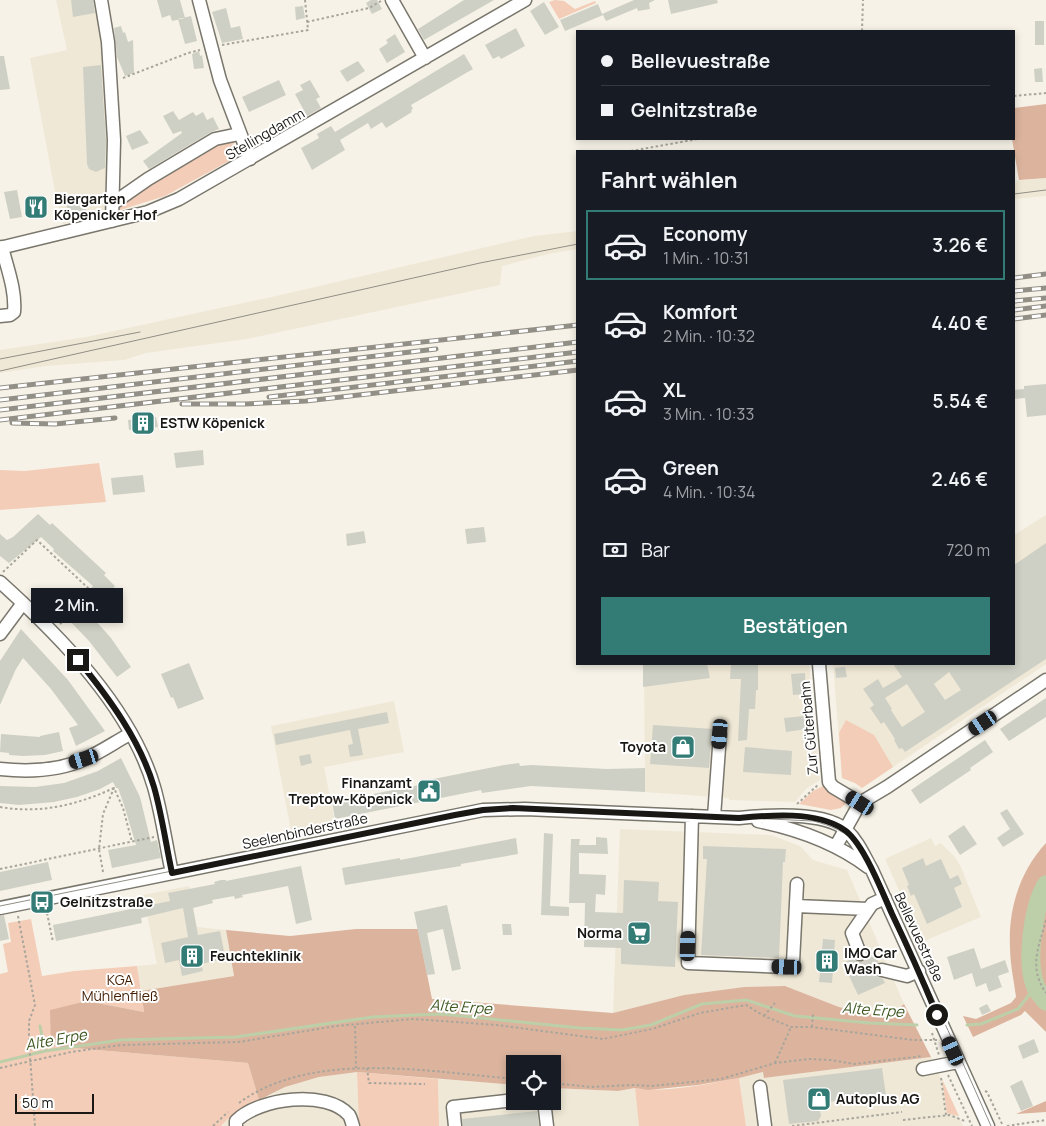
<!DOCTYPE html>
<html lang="de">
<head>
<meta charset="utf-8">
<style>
  :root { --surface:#171b24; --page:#242831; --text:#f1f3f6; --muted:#9ea1a6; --line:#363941; --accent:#337b75 }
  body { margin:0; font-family:Manrope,sans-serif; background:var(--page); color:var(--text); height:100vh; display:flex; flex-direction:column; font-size:19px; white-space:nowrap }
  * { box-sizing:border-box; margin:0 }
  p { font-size:16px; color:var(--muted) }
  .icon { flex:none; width:28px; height:28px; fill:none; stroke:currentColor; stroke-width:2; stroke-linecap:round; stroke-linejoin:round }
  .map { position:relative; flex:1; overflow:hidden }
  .side { position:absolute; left:576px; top:150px; width:439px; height:515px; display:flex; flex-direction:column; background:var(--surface); border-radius:0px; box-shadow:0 2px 8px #0003 }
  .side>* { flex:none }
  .top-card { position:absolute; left:576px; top:30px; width:439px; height:110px; border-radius:0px; box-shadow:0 2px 8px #0003; display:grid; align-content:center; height:110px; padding:0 25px; background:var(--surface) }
  .fabs { position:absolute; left:506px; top:1055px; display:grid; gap:10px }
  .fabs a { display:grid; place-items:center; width:55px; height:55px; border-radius:0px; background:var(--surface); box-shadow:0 2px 8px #0003; font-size:25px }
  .scale { position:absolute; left:15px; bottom:12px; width:79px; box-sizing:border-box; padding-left:5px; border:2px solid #191814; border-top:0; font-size:14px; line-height:18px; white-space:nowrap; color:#191814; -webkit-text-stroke:4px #fff; paint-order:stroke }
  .end { position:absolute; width:22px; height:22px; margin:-11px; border:6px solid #191814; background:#fff; box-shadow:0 0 0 2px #fff }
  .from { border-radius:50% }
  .bubble { position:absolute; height:35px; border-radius:0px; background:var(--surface); box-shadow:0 2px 8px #0003; font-size:16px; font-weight:600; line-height:35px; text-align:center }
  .car { position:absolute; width:15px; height:30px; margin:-15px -8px; border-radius:6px; box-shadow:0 0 4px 1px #0007; background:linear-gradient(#222 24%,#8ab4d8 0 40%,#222 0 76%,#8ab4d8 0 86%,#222 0) }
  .top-card b { display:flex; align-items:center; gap:18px; height:48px; font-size:19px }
  .top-card b+b { border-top:1px solid var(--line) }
  .top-card i { width:12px; height:12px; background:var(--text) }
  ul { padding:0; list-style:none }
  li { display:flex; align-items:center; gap:15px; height:70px; margin:0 10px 8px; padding:0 15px; border:2px solid transparent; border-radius:0px }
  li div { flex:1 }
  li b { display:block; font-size:19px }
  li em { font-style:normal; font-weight:600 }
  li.selected { border-color:var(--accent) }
  li>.icon { width:45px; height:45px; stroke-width:1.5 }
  h2 { padding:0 25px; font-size:22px; line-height:60px }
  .pay { display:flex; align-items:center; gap:12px; height:55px; padding:0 25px; font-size:19px }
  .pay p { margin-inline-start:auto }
  .button { display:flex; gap:10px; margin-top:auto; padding:10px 25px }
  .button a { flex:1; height:58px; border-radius:0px; background:var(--accent); color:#fff; font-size:20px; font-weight:600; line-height:58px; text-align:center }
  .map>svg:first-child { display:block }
</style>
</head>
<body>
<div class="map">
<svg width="1046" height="1126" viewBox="0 0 1046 1126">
  <rect width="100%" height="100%" fill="#f6f2e7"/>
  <path fill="#efe8d6" d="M 56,0 L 98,0 L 104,31 L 110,147 L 108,209 L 97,211 L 95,217 L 63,224 L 56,197 L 30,58 L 67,50 Z
    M 1046,178 L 1046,196 L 1014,199 L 1014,181 Z
    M 577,231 L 577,249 L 548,254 L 502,266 L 500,285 L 247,339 L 146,353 L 124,360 L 46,366 L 0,373 L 0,350 L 86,337 L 276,296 L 534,236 Z
    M 1046,515 L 1046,664 L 862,788 L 855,783 L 842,778 L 833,664 L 1014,664 L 1014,535 Z
    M 644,664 L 809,664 L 820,780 L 806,789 L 795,802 L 729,800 L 729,798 L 645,792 Z
    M 394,701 L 404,752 L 324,767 L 335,822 L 291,831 L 271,726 Z
    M 620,829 L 771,835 L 800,846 L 813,860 L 847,870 L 904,1004 L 888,1018 L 839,1007 L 785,986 L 744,987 L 684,995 L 613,1013 Z
    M 931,838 L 935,846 L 941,843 L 955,857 L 961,867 L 981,917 L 922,942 L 885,859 Z
    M 189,886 L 197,927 L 226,930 L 234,976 L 141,991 L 137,966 L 157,964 L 143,895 Z
    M 931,1057 L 963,1126 L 746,1126 L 739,1078 L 764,1072 L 765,1078 Z
    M 357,1072 L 359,1126 L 222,1126 L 228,1119 L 285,1087 L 319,1077 Z
    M 438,1079 L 515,1085 L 515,1101 L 552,1101 L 553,1088 L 618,1091 L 635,1088 L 639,1126 L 439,1126 Z"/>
  <path fill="#f3cdb7" d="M 555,0 L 564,1 L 575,9 L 595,1 L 596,3 L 559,19 L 549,2 Z
    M 218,141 L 233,141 L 240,155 L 165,196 L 117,211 L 119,204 Z
    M 99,463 L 106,502 L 0,510 L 0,470 L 25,471 Z
    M 846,720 L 874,735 L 893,767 L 862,788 L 855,783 L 842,778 L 839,733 Z
    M 823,786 L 829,791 L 848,801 L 841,808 L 831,810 L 799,804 L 813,791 Z
    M 31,919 L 42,976 L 74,971 L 137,966 L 144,1012 L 87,1001 L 51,1046 L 248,1063 L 259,1100 L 228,1119 L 221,1126 L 0,1126 L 0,974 L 8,972 L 3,944 L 11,942 L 8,923 Z
    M 357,1072 L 438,1079 L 439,1126 L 359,1126 Z
    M 739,1078 L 746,1126 L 639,1126 L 635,1088 C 669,1093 706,1084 739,1078 Z
    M 942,1079 L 959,1116 L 947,1113 Z"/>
  <path fill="#dcb49e" d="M 1046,104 L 1046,178 L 1019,180 L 1012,139 L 1014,139 L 1014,108 Z
    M 1046,843 L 1046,1032 L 1025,1011 L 1021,1015 L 973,1037 L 963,1016 L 976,1019 L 1011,1003 L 1016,997 C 1014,981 1010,964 1010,947 C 1008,909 1020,871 1046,843 Z
    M 356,929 L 418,929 L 432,999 L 613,1013 L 684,995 L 744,987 L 785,986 L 839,1007 L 888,1018 L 904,1004 L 931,1057 L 764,1078 L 763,1072 L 739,1078 L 698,1085 L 648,1090 L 635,1088 L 618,1091 L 553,1088 L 552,1064 L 515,1064 L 515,1085 L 357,1072 L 319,1077 L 285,1087 L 259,1100 L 248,1063 L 51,1046 L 50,1010 L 87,1001 L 144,1012 L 141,991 L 234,976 L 226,930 L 290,936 Z
    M 1046,1101 L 1046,1112 L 1016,1114 Z"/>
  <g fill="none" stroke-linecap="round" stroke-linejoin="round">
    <path stroke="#bccfa9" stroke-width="3" d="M 967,1025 L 981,1024 L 1018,1009 L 1036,986
      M 40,1026 L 45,1051
      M 0,1062 L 45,1051 L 121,1040 L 236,1037 L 373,1017 L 415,1015 L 442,1014 L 580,1028 L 622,1030 L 651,1025 L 702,1004 L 746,1000 L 795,1016 L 870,1023 L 917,1025"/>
    <path stroke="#bccfa9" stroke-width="19" d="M 1046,885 C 1033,908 1026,960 1035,985 C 1037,991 1042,996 1046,1001"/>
  </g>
  <path fill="#cfd0c5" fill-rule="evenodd" d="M 71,0 L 93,0 L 95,13 L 73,17 Z
    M 157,0 L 180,0 L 185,18 L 172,21 L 170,15 L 162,18 Z
    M 371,0 L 377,0 L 382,9 L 372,14 L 366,3 Z
    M 464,0 L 494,0 L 424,40 L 418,29 Z
    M 634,0 L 655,0 L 649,3 L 650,9 L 638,11 L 637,8 L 606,21 L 603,15 L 565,31 L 560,20 L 598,4 L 602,14 Z
    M 668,0 L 717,0 L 718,3 L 671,14 Z
    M 544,2 L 559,27 L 545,35 L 530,11 Z
    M 303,6 L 305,18 L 296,20 L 295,7 Z
    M 226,8 L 231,28 L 240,26 L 243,39 L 222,43 L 212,12 Z
    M 191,16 L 197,41 L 185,44 L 178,19 Z
    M 1035,21 L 1044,21 L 1044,45 L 1035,45 Z
    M 121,26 L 123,33 L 125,32 L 128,42 L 133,40 L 134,73 L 125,76 L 117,57 L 114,28 Z
    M 516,28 L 525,46 L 501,59 L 499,56 L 493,59 L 485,45 Z
    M 395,34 L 405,52 L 387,63 L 379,49 L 388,43 L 386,40 Z
    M 199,51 L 200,56 L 202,55 L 204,68 L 194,69 L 192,54 Z
    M 464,54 L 473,69 L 411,105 L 413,109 L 411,110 L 412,112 L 386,128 L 382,122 L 371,129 L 368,123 L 340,140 L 345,150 L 312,170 L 301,148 L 319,138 L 317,134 L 331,126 L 335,132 Z
    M 0,56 L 4,56 L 10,89 L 0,90 Z
    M 358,61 L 365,71 L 347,82 L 340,71 Z
    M 101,65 L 106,140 L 105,168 L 96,172 L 89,169 L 87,164 L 83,67 Z
    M 1042,68 L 1043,82 L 1035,82 L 1034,69 Z
    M 279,80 L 286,95 L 249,112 L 242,97 Z
    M 310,80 L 320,97 L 316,99 L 321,108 L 307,116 L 295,94 L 303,90 L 300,85 Z
    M 173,111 L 179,120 L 193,112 L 196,116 L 203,112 L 207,120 L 213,117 L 219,129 L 211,132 L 149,169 L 143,161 L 182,133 L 181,131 L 173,134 L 163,116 Z
    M 140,130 L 149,143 L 132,150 L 126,136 Z
    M 17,190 L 22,217 L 10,219 L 4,192 Z
    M 83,194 L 87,214 L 69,217 L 65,198 Z
    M 1046,384 L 1046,415 L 1027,417 L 1025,398 L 1014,399 L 1014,390 L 1024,389 L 1024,386 Z
    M 156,417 L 158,427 L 129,430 L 128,420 Z
    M 203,450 L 204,465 L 176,468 L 174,453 Z
    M 143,475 L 145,492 L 113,495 L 111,478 Z
    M 38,514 L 50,525 L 52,523 L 106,573 L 104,575 L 115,586 L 112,590 L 113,592 L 94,619 L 111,638 L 131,667 L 117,677 L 89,641 L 68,619 L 93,586 L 60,557 L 53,551 L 54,549 L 41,537 L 9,563 L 0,556 L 0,534 L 7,540 L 13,537 Z
    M 484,527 L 486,542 L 467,544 L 465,529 Z
    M 364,531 L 366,543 L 347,546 L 346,534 Z
    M 1046,543 L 1046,659 L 905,752 L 902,748 L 899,749 L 894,740 L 895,739 L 884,722 L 881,724 L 870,708 L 874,705 L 863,689 L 878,679 L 883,688 L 902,677 L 893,664 L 1014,664 L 1014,565 ZM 949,672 L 961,690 L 945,700 L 934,684 ZM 907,684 L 925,712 L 902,727 L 891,710 L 892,709 L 885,698 Z
    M 21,629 L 68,680 L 105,731 L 76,746 L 69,728 L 78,725 L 51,689 L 23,658 L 16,669 L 0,705 L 0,661 Z
    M 189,663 L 204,699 L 178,709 L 173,697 L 171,698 L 161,674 Z
    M 643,664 L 707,664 L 710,678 L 643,687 Z
    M 731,664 L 758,664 L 758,690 L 756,690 L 755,709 L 749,709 L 747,740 L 738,741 L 741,679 L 730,679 Z
    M 845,667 L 847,677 L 836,678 L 835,668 Z
    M 805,673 L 806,694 L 793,695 L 791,674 Z
    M 1046,698 L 1046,717 L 1009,741 L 1000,729 Z
    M 387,712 L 389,723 L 358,729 L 363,755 L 350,757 L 348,745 L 353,744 L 350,730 L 276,745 L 274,734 Z
    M 804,716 L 806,729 L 786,732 L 784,718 Z
    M 653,725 L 714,729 L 712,733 L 709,768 L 650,764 Z
    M 59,732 L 63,751 L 45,755 L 23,756 L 9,755 L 9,753 L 0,752 L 1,734 L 40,737 L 40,736 Z
    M 985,740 L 993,752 L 970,768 L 971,770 L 920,804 L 911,790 Z
    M 745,747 L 792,751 L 791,775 L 743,772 Z
    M 310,754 L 312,763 L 301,766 L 299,756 Z
    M 121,758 L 140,797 L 151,842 L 157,840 L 161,858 L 112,868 L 108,850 L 136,845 L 124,805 L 118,788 L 116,788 L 113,782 L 100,789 L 77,797 L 54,802 L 19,805 L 0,803 L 0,786 L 35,787 L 64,783 L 98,771 Z
    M 519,763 L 520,766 L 531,765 L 607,769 L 645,768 L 645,792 L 531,786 L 482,793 L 481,790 L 335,819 L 332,802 L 419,785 L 418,782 L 504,765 Z
    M 1007,809 L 1024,834 L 1003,847 L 997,838 L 1010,829 L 1000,813 Z
    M 964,825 L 977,844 L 960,855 L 948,836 Z
    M 544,833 L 553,834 L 550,906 L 569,907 L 569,916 L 541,915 Z
    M 596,837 L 607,838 L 608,854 L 579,853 L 579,874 L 606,875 L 605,895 L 596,894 L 595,912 L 623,913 L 624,880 L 659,882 L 658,901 L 678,902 L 675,967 L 621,964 L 621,948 L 584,947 L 585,903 L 569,903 L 571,839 L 580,839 L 579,845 L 596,845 Z
    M 516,838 L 518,854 L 461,864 L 461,866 L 345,885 L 342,868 L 400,858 L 400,860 Z
    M 703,846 L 786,849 L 785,862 L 783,862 L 779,958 L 701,955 L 707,859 L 703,859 Z
    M 923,858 L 926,866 L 941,859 L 950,879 L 958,875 L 962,884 L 954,888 L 962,907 L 927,924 L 914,894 L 911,896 L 907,886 L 909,885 L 902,868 Z
    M 48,862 L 52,880 L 0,891 L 0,872 Z
    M 301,866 L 312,920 L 296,924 L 288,886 L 242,895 L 243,897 L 235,899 L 234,896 L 212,900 L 213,903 L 193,908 L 198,935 L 220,931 L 224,951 L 218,952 L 220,960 L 201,964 L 203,971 L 182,976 L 179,960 L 165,963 L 161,943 L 188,937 L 183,908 L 141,918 L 142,923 L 56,941 L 53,925 L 170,901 L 168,893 L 215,884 L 214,882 L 221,880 L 226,880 L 226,881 Z
    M 447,905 L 461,969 L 452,971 L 443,929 L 427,933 L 435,974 L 427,975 L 414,912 Z
    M 4,915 L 9,939 L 0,941 L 0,916 Z
    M 502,924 L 511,924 L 512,935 L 503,935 Z
    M 823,939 L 835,940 L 832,983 L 819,982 Z
    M 974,948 L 981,969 L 1005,960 L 1009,972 L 998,976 L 1002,987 L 989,992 L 986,983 L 976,987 L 972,973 L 954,980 L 947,957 Z
    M 872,949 L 879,963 L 874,968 L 874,973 L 877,976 L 883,979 L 885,983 L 858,995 L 843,963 L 853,958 L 858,962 L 863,961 L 868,956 L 868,951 Z
    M 987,1004 L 991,1011 L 982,1015 L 979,1008 Z
    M 1034,1039 L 1039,1052 L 1023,1059 L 1018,1046 Z
    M 882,1068 L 886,1095 L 819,1103 L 821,1116 L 818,1121 L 789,1124 L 783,1080 Z
    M 1022,1080 L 1033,1106 L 1021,1111 L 1010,1086 Z
    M 537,1111 L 539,1126 L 463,1126 L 462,1119 Z"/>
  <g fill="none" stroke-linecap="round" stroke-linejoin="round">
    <path stroke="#d5d1c7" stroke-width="12" stroke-dasharray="12 6" stroke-linecap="butt" d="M 860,954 L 864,964 L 882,970"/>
    <g stroke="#79766c" stroke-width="15">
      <path id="minor" d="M 101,0 L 108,42 L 114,140 L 112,221
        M 199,0 L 220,80 L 250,159
        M 392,0 L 425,58
        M 112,204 L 148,179 L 215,139 L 239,134
        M 0,248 L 148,212 L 179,199 L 525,0
        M 0,316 L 10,315 L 14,312 C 16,290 7,268 2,247
        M 0,582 C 60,636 131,708 154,787 C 162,815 166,845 172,873
        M 0,634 L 23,603
        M 819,664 L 829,782 L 833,787 L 860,803
        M 0,769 C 29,772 59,771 85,759 C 101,752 115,742 130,734
        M 692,816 L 688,963 L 787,967 L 793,962 L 797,884
        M 714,817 L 720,734
        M 758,821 C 797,829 835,842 868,867
        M 836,846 L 860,803 L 887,787 L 1046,680
        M 796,906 L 868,909
        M 0,908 L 483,810 L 525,809 L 739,818 C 767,815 824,811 846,830 C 858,841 864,856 872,870 L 988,1126
        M 860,954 L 852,933 L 872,904 L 885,898
        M 882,970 L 907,976 L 919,971
        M 923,1069 L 958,1062
        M 760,1087 L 765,1126
        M 544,1101 L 547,1126
        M 236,1126 L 236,1121 C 259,1098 326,1089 349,1115 C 351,1118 352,1123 353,1126
        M 455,1126 L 453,1107 L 515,1100"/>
    </g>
    <path stroke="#a8a59c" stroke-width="2" stroke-dasharray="2.5 2.5" stroke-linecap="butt" d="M 307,22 L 369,8 L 381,1
      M 862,31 L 863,0
      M 222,45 L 308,30 L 305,0
      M 123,78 L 188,53 L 200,50
      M 1014,96 L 1046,93
      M 631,151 L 698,139
      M 3,572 L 37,540 L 88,588 L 67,617 L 59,625
      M 797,804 L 819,784
      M 0,807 C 40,814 77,805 114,788 L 123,808 L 132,842
      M 0,869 L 154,837
      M 103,872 L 99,849 L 103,814 L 114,788
      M 47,913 L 53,942
      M 18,916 L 35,1005 L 29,1021 L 29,1042 L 35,1126
      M 1046,920 C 1039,947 1028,967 1046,993
      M 764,1016 L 775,1003
      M 355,1026 L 356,1068
      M 812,1027 L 813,1013
      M 932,1033 L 939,1055
      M 775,1063 L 791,1027
      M 0,1068 L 71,1052 L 121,1045 L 239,1042 L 336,1026 L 413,1019 L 497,1025 L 603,1039 L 652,1029 L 700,1013 L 746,1005 L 764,1016 L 791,1027 L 812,1027 L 913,1040 L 937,1040
      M 367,1068 L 369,1083 L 425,1084
      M 948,1075 L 972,1126
      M 941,1078 L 946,1115
      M 552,1083 L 591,1087 L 632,1085 L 652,1086 L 721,1079 L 775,1063 L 809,1059 L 831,1060 L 854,1064 L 923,1056
      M 985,1091 L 987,1092 L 1003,1126
      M 239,1103 C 312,1049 431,1072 515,1079
      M 903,1120 L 949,1115 L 965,1121
      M 213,1126 L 228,1112
      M 792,1126 L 902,1112
      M 1007,1126 L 1046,1120"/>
    <use href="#minor" stroke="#fff" stroke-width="12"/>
    <path stroke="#928f87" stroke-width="1" d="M 1014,194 L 1046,190
      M 0,359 L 140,332
      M 0,371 L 480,263 L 578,244
      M 0,906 L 457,813 L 499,807 L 514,807 L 813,821 C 830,825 847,832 859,846 C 878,870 891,907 904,935 C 933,998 963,1062 991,1126"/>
    <g stroke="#928f87" stroke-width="5">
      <path id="rail" d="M 1014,278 L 1046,274
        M 1014,291 L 1046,288
        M 1014,301 L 1046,298
        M 1014,310 L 1046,306
        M 1014,319 L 1046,315
        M 0,388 L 578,325
        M 269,397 L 578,361
        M 0,400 L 436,349
        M 182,404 L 245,404 L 306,401 L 578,370
        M 0,410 L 578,342
        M 0,420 L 578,352
        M 12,423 L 55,424 L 115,418"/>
    </g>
    <use href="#rail" stroke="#fff" stroke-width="3" stroke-dasharray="9" stroke-linecap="butt"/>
  </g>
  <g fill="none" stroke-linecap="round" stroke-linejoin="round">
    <path stroke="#191814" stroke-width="6" d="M 78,660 C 109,698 140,740 154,787 C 162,815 166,845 172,873 L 455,815 L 483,810 L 513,808 L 739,818 C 770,815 816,811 843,829 C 863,841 882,892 892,914 C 908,947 923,981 937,1015"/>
  </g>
  <defs>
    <g id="restaurant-square" transform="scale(1.25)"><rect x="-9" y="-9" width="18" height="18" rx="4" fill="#337b75" stroke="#fff"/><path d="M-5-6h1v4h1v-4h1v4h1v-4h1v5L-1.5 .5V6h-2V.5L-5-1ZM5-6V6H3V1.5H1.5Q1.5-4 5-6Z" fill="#fff"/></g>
    <g id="building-square" transform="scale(1.25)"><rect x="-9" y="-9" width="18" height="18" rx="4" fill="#337b75" stroke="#fff"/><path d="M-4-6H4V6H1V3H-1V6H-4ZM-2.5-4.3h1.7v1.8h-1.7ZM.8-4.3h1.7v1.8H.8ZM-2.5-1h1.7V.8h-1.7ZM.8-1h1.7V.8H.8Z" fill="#fff"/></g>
    <g id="shop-square" transform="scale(1.25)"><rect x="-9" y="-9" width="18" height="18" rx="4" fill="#337b75" stroke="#fff"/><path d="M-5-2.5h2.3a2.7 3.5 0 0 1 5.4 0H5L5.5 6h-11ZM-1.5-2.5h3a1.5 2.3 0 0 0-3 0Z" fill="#fff"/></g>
    <g id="civic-square" transform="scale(1.25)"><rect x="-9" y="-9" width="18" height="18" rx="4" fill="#337b75" stroke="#fff"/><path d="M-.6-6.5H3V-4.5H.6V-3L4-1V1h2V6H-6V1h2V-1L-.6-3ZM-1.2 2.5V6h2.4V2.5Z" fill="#fff"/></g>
    <g id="bus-square" transform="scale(1.25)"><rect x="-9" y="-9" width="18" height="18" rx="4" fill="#337b75" stroke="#fff"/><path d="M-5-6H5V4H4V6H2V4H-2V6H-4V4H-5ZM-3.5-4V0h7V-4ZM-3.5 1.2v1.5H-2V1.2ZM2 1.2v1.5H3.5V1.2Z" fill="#fff"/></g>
    <g id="supermarket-square" transform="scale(1.25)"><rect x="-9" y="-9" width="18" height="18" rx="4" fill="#337b75" stroke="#fff"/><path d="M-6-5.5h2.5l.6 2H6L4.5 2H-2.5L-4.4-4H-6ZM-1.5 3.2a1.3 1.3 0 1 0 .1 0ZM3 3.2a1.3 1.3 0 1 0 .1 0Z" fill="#fff"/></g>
  </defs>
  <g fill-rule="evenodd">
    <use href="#restaurant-square" x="36" y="207"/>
    <use href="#building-square" x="143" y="423"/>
    <use href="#shop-square" x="683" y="747"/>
    <use href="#civic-square" x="429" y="791"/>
    <use href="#bus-square" x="42" y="902"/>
    <use href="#supermarket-square" x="639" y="933"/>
    <use href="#building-square" x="192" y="956"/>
    <use href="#building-square" x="827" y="961"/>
    <use href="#shop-square" x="819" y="1099"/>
  </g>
  <g text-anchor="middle" stroke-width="4" stroke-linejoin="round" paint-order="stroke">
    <g font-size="14" fill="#191814" stroke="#fff">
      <text transform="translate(265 134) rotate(-30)" y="5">Stellingdamm</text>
      <text transform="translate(809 728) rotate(-95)" y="5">Zur Güterbahn</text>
      <text transform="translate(305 831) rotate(-12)" y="5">Seelenbinderstraße</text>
      <text transform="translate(919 937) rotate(65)" y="5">Bellevuestraße</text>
    </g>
    <g font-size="14" font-weight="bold" fill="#191814" stroke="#fff" text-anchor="start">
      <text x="54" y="204">Biergarten<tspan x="54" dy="16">Köpenicker Hof</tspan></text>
      <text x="160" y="428">ESTW Köpenick</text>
      <text x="666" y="752" text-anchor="end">Toyota</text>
      <text x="412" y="788" text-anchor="end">Finanzamt<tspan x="412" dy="16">Treptow-Köpenick</tspan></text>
      <text x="60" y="907">Gelnitzstraße</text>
      <text x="622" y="938" text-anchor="end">Norma</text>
      <text x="844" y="958">IMO Car<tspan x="844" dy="16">Wash</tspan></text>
      <text x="210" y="961">Feuchteklinik</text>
      <text x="836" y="1104">Autoplus AG</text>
    </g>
    <g font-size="14" fill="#431d03" stroke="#fff">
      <text x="120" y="985">KGA<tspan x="120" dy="16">Mühlenfließ</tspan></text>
    </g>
    <g font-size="15" font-style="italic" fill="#3d561f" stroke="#fff">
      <text transform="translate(461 1007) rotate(4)" y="5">Alte Erpe</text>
      <text transform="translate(873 1010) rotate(4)" y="5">Alte Erpe</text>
      <text transform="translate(56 1040) rotate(-10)" y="5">Alte Erpe</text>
    </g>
  </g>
</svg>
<div class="fabs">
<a><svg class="icon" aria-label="locate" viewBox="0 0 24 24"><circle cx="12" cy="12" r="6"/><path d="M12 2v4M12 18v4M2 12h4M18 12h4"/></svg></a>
</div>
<div class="scale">50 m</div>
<i class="end from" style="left:937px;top:1015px"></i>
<i class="end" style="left:78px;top:660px"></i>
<div class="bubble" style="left:31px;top:588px;width:92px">2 Min.</div>
<i class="car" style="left:983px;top:723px;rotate:236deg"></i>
<i class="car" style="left:720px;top:734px;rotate:185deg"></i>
<i class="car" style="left:84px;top:759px;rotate:253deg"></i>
<i class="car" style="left:860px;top:803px;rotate:303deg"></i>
<i class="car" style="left:688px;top:946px;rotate:2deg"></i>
<i class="car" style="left:787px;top:967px;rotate:272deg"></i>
<i class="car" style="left:953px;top:1051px;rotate:336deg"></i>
<div class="top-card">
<b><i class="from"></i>Bellevuestraße</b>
<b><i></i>Gelnitzstraße</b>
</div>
<section class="side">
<h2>Fahrt wählen</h2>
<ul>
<li class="selected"><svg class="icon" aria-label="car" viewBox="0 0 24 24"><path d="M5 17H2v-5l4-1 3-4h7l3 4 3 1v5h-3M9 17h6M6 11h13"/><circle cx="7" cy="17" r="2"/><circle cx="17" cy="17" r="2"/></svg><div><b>Economy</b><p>1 Min. · 10:31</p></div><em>3.26 €</em></li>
<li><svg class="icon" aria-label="car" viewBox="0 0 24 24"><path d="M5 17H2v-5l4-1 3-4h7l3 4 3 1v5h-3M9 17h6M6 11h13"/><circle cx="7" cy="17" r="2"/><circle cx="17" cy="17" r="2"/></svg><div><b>Komfort</b><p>2 Min. · 10:32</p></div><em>4.40 €</em></li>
<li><svg class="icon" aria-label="car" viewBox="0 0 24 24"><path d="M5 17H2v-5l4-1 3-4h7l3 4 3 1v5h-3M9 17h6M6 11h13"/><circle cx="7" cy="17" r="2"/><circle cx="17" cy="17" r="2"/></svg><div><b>XL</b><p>3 Min. · 10:33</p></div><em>5.54 €</em></li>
<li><svg class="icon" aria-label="car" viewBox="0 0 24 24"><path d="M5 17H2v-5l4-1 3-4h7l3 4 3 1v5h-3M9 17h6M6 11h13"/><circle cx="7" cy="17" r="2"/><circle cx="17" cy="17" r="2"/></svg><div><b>Green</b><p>4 Min. · 10:34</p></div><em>2.46 €</em></li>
</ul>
<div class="pay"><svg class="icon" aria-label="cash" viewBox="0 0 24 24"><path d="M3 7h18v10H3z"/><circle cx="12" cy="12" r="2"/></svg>Bar<p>720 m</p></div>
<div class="button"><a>Bestätigen</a></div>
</section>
</div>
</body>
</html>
